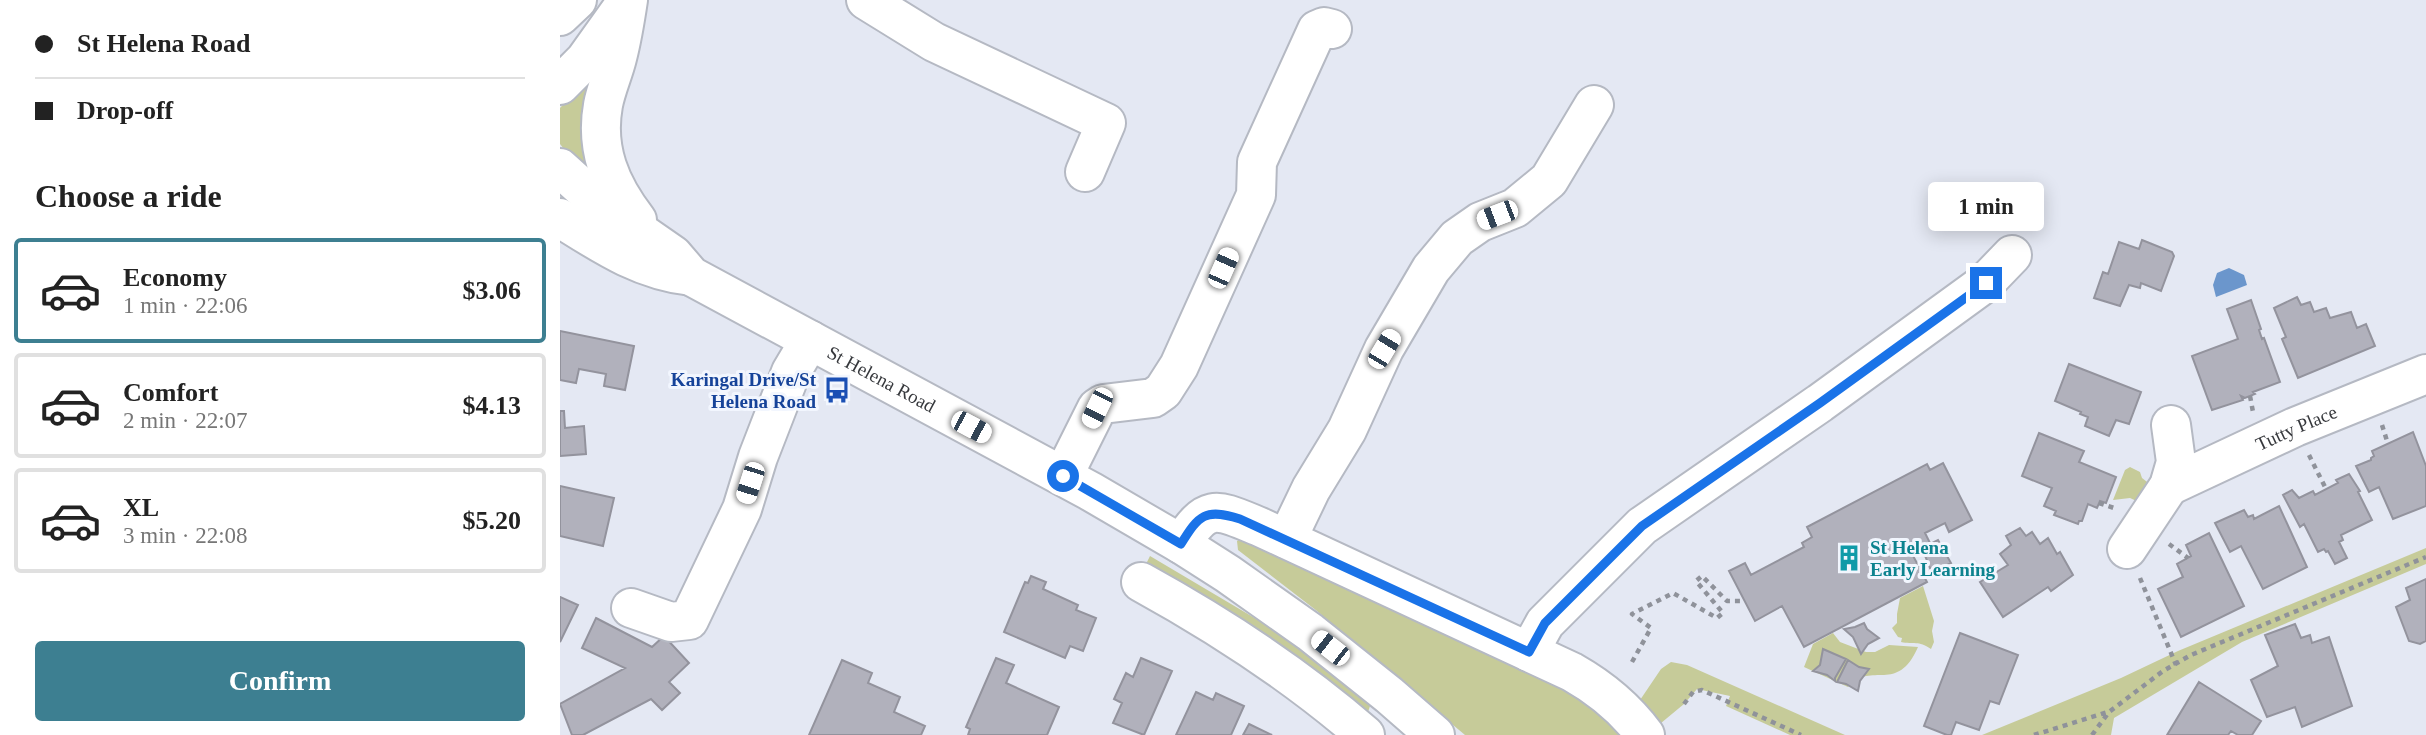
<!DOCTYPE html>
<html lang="en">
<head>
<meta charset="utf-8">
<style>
  :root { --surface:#fff; --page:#f6f6f6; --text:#222; --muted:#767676; --line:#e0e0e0; --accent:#3d7f91 }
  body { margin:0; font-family:Georgia,serif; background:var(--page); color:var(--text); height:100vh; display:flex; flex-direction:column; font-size:26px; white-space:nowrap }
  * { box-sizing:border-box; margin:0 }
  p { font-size:23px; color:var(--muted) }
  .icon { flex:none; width:38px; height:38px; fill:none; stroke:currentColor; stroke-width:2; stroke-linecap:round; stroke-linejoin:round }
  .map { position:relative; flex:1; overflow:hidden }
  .sheet { display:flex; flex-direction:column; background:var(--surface); width:560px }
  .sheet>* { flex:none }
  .top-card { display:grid; align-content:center; height:154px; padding:0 35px; background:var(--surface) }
  .end { position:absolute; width:32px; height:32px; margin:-16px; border:9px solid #1a73e8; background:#fff; box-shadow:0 0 0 4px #fff }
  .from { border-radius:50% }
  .bubble { position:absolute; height:49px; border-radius:7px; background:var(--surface); box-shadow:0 4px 18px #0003; font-size:23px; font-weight:700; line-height:49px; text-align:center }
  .car { position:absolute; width:21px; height:42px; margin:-21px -10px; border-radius:9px; box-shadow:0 0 5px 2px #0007; background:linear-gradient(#fff 24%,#345 0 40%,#fff 0 76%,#345 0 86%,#fff 0) }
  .top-card b { display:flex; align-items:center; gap:24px; height:66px; font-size:26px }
  .top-card b+b { border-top:2px solid var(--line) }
  .top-card i { width:18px; height:18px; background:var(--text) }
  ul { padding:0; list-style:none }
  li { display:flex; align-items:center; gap:21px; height:105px; margin:0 14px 10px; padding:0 21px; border:4px solid var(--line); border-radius:7px }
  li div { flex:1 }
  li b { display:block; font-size:26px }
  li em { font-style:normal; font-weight:700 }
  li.current { border-color:var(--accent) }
  li>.icon { width:63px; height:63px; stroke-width:1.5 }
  h2 { padding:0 35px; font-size:32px; line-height:84px }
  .action { display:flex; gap:14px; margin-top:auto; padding:14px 35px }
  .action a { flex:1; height:80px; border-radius:7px; background:var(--accent); color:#fff; font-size:28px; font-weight:700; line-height:80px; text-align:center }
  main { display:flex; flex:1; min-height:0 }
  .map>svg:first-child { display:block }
</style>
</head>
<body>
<main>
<section class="sheet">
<div class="top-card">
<b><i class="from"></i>St Helena Road</b>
<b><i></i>Drop-off</b>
</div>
<h2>Choose a ride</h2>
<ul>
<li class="current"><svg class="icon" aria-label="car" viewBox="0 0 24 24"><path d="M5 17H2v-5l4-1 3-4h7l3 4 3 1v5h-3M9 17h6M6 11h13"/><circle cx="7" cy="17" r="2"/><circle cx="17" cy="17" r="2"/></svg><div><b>Economy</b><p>1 min · 22:06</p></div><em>$3.06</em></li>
<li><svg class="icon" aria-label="car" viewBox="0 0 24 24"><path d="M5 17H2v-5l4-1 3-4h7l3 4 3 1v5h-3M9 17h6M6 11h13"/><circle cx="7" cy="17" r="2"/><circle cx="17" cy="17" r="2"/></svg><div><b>Comfort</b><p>2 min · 22:07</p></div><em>$4.13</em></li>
<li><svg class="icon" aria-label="car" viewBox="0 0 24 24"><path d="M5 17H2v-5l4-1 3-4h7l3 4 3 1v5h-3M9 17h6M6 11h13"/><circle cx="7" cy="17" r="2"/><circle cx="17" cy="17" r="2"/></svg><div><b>XL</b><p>3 min · 22:08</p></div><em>$5.20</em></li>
</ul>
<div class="action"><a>Confirm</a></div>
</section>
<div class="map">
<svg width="1866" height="735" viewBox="0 0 1866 735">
  <rect width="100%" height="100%" fill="#e4e8f3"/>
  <path fill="#c6cb99" d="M 41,64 L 34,153 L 24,174 L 0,144 L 0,108 Z
    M 1570,467 L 1580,472 L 1582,478 L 1591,485 L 1581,503 L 1570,498 L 1553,500 L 1565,470 Z
    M 683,537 L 1007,681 L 1072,735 L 905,735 L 757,611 L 678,550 L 677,541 Z
    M 1866,548 L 1866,564 L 1682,642 L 1554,718 L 1551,735 L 1422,735 L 1561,678 L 1618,651 Z
    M 590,556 L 698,620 L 732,643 L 807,702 L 810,706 L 808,712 L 805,714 L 583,570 Z
    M 1363,586 L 1374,621 L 1372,631 L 1374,642 L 1371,649 C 1358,640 1354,645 1341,642 L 1342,638 L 1338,637 L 1332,628 L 1337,623 L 1337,614 L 1340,598 Z
    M 1273,633 L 1280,642 L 1306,652 L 1315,652 L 1329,645 L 1358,647 C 1337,695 1312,660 1288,687 L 1244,667 L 1253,644 Z
    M 1111,662 L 1127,665 L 1285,735 L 1230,735 L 1166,706 L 1170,696 L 1137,689 L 1124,704 L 1095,728 L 1076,706 L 1101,669 Z"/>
  <path fill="#6b96cc" d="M 1669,268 L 1684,275 L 1687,285 L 1656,297 L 1653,285 L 1657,273 Z"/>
  <path fill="#b1b1bc" stroke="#93939d" stroke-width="2" d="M 1582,240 L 1612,252 L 1614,256 L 1601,291 L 1581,283 L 1580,288 L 1569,285 L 1560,306 L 1534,298 L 1543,272 L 1548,274 L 1559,242 L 1579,249 Z
    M 1737,297 L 1741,305 L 1750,302 L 1754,312 L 1766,308 L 1770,318 L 1791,312 L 1797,328 L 1806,324 L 1815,346 L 1738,378 L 1722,339 L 1726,337 L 1714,308 Z
    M 1691,300 L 1701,329 L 1699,330 L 1702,339 L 1704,338 L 1720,382 L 1693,392 L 1695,394 L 1685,398 L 1681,396 L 1683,400 L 1652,410 L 1632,356 L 1678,339 L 1667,309 Z
    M 0,331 L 74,346 L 65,390 L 44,386 L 46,374 L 19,369 L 16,383 L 0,380 Z
    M 1509,364 L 1581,392 L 1569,424 L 1556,420 L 1549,436 L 1525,426 L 1528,417 L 1520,414 L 1521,412 L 1495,401 Z
    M 0,411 L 4,411 L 5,428 L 24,426 L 26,454 L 0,456 Z
    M 1853,432 L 1866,466 L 1866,506 L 1833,519 L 1819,487 L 1809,492 L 1796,466 L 1811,460 L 1811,458 L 1814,456 L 1812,451 Z
    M 1479,433 L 1524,451 L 1519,462 L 1556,477 L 1546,503 L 1540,501 L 1537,508 L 1528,504 L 1522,521 L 1519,521 L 1518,524 L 1494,515 L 1496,511 L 1484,506 L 1492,488 L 1462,476 Z
    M 1383,463 L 1412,520 L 1389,532 L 1385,523 L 1365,533 L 1370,543 L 1351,552 L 1367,582 L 1244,647 L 1222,606 L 1195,621 L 1169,571 L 1185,563 L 1191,575 L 1244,547 L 1242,543 L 1252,537 L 1247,527 L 1367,464 L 1370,470 Z
    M 1789,474 L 1800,491 L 1798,492 L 1812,520 L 1781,535 L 1783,540 L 1779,542 L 1787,558 L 1775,564 L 1768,551 L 1766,552 L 1764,549 L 1758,552 L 1744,524 L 1740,527 L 1723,495 L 1732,490 L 1739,498 L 1753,491 L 1755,495 L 1778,483 L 1776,480 Z
    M 0,486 L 54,498 L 43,546 L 0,536 Z
    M 1719,506 L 1747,567 L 1703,589 L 1681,546 L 1670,552 L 1655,523 L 1684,510 L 1688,517 L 1693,515 L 1694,519 Z
    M 1460,528 L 1466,536 L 1472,532 L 1480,544 L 1488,538 L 1497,554 L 1500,552 L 1513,575 L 1491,591 L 1488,587 L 1443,617 L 1420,582 L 1448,565 L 1440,554 L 1451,545 L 1446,536 Z
    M 1649,533 L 1684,606 L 1621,637 L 1598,589 L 1623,577 L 1617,564 L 1631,556 L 1626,545 Z
    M 1378,540 L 1391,563 L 1372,573 L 1362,548 Z
    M 471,576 L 486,582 L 483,589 L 518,605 L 516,610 L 536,618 L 523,651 L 510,646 L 505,658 L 444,632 L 465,582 L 468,583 Z
    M 1866,579 L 1866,641 L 1860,644 L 1849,641 L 1836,607 L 1850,600 L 1846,588 Z
    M 0,597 L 18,605 L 0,642 Z
    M 36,618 L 92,647 L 104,636 L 129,663 L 109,682 L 120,693 L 102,710 L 91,699 L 23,735 L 12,735 L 0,704 L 65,668 L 22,648 Z
    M 1304,623 L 1307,629 L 1319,638 L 1308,644 L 1301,654 L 1293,637 L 1284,629 L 1295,627 Z
    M 1735,624 L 1741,638 L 1750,635 L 1752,643 L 1769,637 L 1792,706 L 1742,727 L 1735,707 L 1707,717 L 1691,680 L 1718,666 L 1705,635 Z
    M 1400,633 L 1458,655 L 1439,704 L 1430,701 L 1419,730 L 1396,722 L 1391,735 L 1387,735 L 1364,726 Z
    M 1263,649 L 1286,659 L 1275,678 L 1275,681 L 1267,675 L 1253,671 L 1260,665 Z
    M 436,658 L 454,665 L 446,683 L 499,707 L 487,735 L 408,735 L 410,729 L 406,727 Z
    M 581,658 L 612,671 L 584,735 L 553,723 L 562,703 L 554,699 L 566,673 L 573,677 Z
    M 282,660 L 312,673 L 308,683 L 340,697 L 334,712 L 365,726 L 361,735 L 249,735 Z
    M 1288,660 L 1299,667 L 1309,669 L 1300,681 L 1298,691 L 1286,684 L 1277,682 Z
    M 1639,682 L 1701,721 L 1692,735 L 1678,735 L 1671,731 L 1668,735 L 1607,735 Z
    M 636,692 L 653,700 L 656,693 L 684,706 L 671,735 L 616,735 Z
    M 689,724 L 712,735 L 683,735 Z"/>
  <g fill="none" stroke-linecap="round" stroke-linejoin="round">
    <g stroke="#b5b9c3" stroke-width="42">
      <g id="minor">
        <path d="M 306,0 L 374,42 L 546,123 L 525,172"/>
        <path d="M 503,476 L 537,408 L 543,404 L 593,398 L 603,391 L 619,366 L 696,195 L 697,162 L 757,30 L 764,27 L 772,29"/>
        <path id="s1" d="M 1609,486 L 1735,427 L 1866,374"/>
        <path d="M 727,539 L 751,489 L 787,430 L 824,349 L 871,269 L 897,238 L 920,222 L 955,208 L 989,180 L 1034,105"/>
        <path d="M 621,544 C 648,502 656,509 700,527 L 1012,672 C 1042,689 1065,708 1085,735"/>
        <path d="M 1567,549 L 1609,486 L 1616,462 L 1611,425"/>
        <path d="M 581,582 C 661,626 736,675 805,735"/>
        <path d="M 71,608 L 111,622 L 129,620 L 182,509 L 198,457 L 231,372 L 250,340"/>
        <path d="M 969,652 L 985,623 L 1082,526 L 1260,403 L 1425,283 L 1452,255"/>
      </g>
    </g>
    <g stroke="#b5b9c3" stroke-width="42">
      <g id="major">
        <path d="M 68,0 C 65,20 62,39 57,58 C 53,74 46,89 43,105 C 35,149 50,185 77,220"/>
        <path d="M 0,16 L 17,0"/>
        <path d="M 0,85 L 25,60 L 60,11"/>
        <path id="s2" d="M 0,168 L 41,205 L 113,255 L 131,276 L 530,491 L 621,544 L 668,574 L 750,632 L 829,695 L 875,735"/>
        <path d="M 0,218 C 43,245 80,270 131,276"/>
      </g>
    </g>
    <path stroke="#8f929a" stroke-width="4.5" stroke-dasharray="5 5" stroke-linecap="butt" d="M 1690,396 L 1693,412
      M 1822,425 L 1828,444
      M 1749,455 L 1766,489
      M 1539,503 L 1554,508
      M 1609,544 L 1628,558
      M 1580,578 L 1616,665
      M 1072,662 L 1091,628 L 1072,614 L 1113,593 L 1157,618 L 1163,613 L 1136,581 L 1142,576 L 1167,601 L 1184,601
      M 1124,704 L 1133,692 L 1142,690 L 1241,735
      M 1474,735 L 1548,712
      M 1532,735 L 1549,712 L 1603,671 L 1631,655 L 1866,557"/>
    <use href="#minor" stroke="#fff" stroke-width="38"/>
    <use href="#major" stroke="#fff" stroke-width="38"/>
  </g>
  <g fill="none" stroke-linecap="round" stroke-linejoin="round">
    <path stroke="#1a73e8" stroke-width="9" d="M 503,476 L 621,544 C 639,515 645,508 680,519 L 969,652 L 985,623 L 1082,526 L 1260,403 L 1426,283"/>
  </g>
  <defs>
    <g id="bus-bare" transform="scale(2.1)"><path d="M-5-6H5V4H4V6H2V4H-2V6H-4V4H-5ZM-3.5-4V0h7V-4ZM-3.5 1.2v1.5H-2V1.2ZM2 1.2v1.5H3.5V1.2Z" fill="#1a4fb4" stroke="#f2f6fe" stroke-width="2.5" paint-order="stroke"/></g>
    <g id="building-bare" transform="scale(2.1)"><path d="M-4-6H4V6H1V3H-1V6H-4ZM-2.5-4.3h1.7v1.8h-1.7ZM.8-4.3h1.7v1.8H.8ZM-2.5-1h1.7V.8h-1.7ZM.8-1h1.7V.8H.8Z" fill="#0f9aa8" stroke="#f2f6fe" stroke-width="2.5" paint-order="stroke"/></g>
  </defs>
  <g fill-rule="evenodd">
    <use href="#bus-bare" x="277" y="390"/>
    <use href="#building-bare" x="1289" y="558"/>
  </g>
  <g text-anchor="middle" stroke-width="6" stroke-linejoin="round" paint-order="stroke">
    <g font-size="19" font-weight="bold" fill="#164399" stroke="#f2f6fe" text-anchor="end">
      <text x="256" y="386">Karingal Drive/St<tspan x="256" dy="22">Helena Road</tspan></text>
    </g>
    <g font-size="19" fill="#36383c" stroke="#f2f6fe">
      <text dy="7" stroke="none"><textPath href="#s2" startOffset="387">St Helena Road</textPath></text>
      <text dy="7" stroke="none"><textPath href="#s1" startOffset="140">Tutty Place</textPath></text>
    </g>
    <g font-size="19" font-weight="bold" fill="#0d838f" stroke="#f2f6fe" text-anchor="start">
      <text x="1310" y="554">St Helena<tspan x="1310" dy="22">Early Learning</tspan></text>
    </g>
  </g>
</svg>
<i class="end from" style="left:503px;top:476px"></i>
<i class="end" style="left:1426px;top:283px"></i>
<div class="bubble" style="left:1368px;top:182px;width:116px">1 min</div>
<i class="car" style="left:937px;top:215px;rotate:249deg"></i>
<i class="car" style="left:663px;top:268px;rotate:24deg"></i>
<i class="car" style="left:824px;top:349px;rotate:31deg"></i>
<i class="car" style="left:537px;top:408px;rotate:206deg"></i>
<i class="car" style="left:411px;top:427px;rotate:118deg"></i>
<i class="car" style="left:190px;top:483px;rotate:198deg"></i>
<i class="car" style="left:770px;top:648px;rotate:308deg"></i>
</div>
</main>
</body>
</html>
